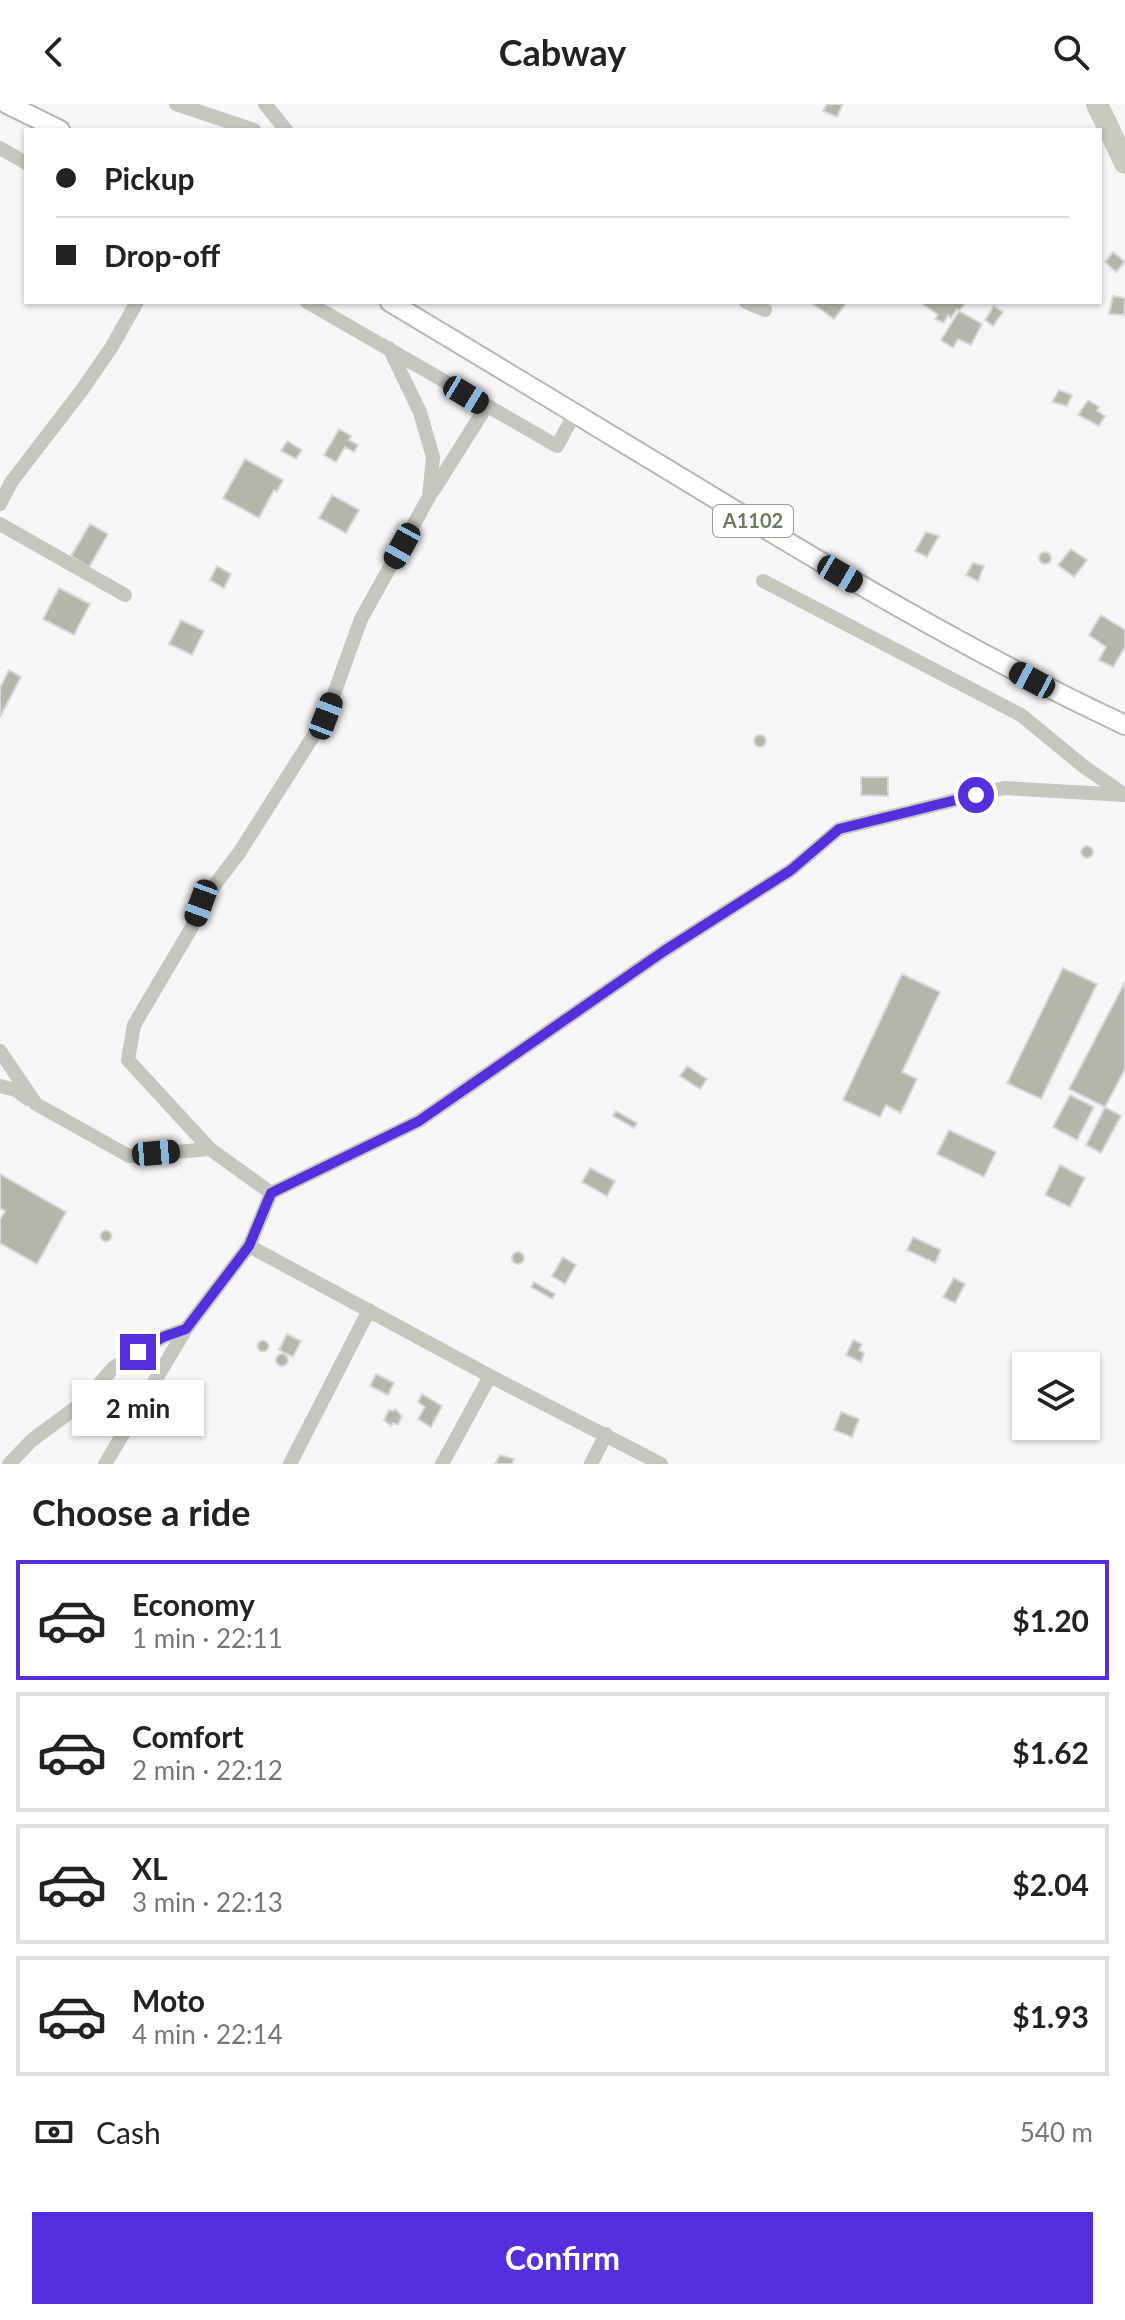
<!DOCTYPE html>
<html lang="en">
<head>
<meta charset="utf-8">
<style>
  :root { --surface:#fff; --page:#f6f6f6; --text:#222; --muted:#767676; --line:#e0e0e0; --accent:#552fdd }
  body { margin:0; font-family:Lato,sans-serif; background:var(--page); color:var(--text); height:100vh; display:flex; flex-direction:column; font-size:30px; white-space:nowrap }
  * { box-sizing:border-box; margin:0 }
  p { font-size:26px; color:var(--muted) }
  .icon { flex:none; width:44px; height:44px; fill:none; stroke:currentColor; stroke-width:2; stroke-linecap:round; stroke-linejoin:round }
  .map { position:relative; height:1360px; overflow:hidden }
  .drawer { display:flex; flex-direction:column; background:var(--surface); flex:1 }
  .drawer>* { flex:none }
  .hud { position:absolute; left:24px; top:24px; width:1078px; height:176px; border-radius:0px; box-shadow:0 2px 6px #0004; display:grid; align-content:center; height:176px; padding:0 32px; background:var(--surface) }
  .controls { position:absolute; left:1012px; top:1248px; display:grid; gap:16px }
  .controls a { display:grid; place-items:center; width:88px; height:88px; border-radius:0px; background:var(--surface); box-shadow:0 2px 6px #0004; font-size:40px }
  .end { position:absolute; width:36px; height:36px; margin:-18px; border:10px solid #552fdd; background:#fff; box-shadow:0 0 0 4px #fff }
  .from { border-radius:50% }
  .bubble { position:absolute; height:56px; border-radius:0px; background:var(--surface); box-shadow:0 2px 6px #0004; font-size:26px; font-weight:700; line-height:56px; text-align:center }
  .car { position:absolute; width:24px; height:48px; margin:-24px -12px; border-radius:10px; box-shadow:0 0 6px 2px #0007; background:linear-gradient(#222 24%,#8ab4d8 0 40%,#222 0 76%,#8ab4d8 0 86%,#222 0) }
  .hud b { display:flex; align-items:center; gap:28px; height:76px; font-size:30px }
  .hud b+b { border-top:2px solid var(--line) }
  .hud i { width:20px; height:20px; background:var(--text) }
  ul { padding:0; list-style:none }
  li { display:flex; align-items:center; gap:24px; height:120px; margin:0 16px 12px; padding:0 16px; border:4px solid var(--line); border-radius:0px }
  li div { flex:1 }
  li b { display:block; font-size:30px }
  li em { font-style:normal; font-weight:700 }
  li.selected { border-color:var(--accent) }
  li>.icon { width:72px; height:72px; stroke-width:1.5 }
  h2 { padding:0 32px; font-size:36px; line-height:96px }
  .pay { display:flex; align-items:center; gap:20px; height:88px; padding:0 32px; font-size:30px }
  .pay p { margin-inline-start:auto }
  .cta { display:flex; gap:16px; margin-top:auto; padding:16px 32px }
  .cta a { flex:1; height:92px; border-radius:0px; background:var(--accent); color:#fff; font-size:32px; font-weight:700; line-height:92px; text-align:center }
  header { display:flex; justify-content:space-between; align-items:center; height:104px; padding:0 32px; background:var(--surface); font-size:36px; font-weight:700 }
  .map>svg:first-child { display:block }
</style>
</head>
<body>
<header><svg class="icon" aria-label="back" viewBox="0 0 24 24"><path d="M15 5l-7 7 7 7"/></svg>Cabway<svg class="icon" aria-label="search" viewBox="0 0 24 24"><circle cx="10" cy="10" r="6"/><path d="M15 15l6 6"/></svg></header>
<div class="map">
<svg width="1125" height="1360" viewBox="0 0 1125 1360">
  <rect width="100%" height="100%" fill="#f7f5f7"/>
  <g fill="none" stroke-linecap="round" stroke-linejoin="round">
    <path stroke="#c7cbbd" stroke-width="22" d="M 1097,0 L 1125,59"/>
  </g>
  <path fill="#b2b7aa" stroke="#d9d7d9" stroke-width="2" d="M 827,0 L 843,0 L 837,13 L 823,7 Z
    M 1113,148 L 1125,158 L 1116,168 L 1105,158 Z
    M 1113,192 L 1125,194 L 1124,211 L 1109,210 Z
    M 810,198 L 847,198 L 834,215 Z
    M 920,198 L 966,198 L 959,207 L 957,205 L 951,214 L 948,211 L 944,219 L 935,215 L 938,211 Z
    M 994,202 L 1003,208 L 993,222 L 985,216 Z
    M 959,207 L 982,220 L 971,241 L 958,235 L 953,244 L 941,236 Z
    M 1059,286 L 1072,291 L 1067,302 L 1052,298 Z
    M 1088,296 L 1099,303 L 1097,307 L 1105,312 L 1099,322 L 1078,311 Z
    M 339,325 L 351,332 L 349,336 L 358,341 L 354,348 L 345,343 L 336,358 L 324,351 Z
    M 287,337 L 302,346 L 296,355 L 281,347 Z
    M 245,355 L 283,376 L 277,388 L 274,386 L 259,414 L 223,394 Z
    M 332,391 L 359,406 L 346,429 L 319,414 Z
    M 90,420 L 108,430 L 89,463 L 71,452 Z
    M 926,428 L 939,432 L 927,453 L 915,447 Z
    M 1071,445 L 1087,456 L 1074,473 L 1058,461 Z
    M1039 454a6 6 0 1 1 12 0a6 6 0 1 1-12 0Z
    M 973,459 L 984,462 L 978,477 L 966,471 Z
    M 217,462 L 231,470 L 224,484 L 210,476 Z
    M 59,484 L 90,500 L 74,531 L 43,515 Z
    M 1101,511 L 1125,526 L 1125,543 L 1113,563 L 1099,556 L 1106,543 L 1089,531 Z
    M 181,516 L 204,527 L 192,551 L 169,540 Z
    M 9,566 L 21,573 L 0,613 L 0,584 Z
    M754 637a6 6 0 1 1 12 0a6 6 0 1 1-12 0Z
    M 861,673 L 888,673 L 888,692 L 861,691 Z
    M1081 748a6 6 0 1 1 12 0a6 6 0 1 1-12 0Z
    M 1063,864 L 1097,880 L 1041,995 L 1007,979 Z
    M 902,870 L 940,888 L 902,968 L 917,975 L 901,1009 L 886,1001 L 880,1013 L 843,996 Z
    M 1125,878 L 1125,965 L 1105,1003 L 1069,985 Z
    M 687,962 L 707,975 L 700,985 L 680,972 Z
    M 1070,991 L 1094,1003 L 1077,1036 L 1053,1023 Z
    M 1105,1003 L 1121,1012 L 1101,1049 L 1086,1041 Z
    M 616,1007 L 637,1019 L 634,1024 L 613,1012 Z
    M 949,1026 L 996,1048 L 984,1073 L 937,1050 Z
    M 1060,1061 L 1085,1074 L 1070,1103 L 1045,1091 Z
    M 590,1064 L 615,1077 L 607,1092 L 582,1078 Z
    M 0,1070 L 66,1108 L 37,1160 L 0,1139 L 0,1116 L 5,1107 L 0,1104 Z
    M100.5 1132a5.5 5.5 0 1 1 11 0a5.5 5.5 0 1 1-11 0Z
    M 913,1133 L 941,1146 L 935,1159 L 907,1146 Z
    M512 1154a6 6 0 1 1 12 0a6 6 0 1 1-12 0Z
    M 563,1153 L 576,1161 L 565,1180 L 552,1172 Z
    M 954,1174 L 965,1180 L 955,1199 L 943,1193 Z
    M 534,1178 L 555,1190 L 552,1195 L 531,1183 Z
    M 287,1230 L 301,1237 L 293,1253 L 279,1246 Z
    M 853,1236 L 862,1240 L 859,1246 L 864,1249 L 861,1258 L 846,1251 Z
    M257.5 1242a5.5 5.5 0 1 1 11 0a5.5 5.5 0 1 1-11 0Z
    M276 1256a6 6 0 1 1 12 0a6 6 0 1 1-12 0Z
    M 376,1270 L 394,1279 L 388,1291 L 370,1282 Z
    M 422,1290 L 442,1302 L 431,1323 L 418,1315 L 425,1303 L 418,1298 Z
    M 395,1305 L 402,1312 L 398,1321 L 393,1319 L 391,1322 L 384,1316 L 389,1306 L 393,1307 Z
    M 841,1308 L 859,1315 L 852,1333 L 834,1326 Z
    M 500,1351 L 514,1355 L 512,1360 L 495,1360 Z"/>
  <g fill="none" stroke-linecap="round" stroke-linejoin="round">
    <g stroke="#b5b9b0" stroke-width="22">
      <path id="major" d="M 7,0 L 60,26
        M 390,198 C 487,256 584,315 680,373 C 826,462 971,549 1125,621"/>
    </g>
    <path stroke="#c3c7be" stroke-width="14" d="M 176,0 L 254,26
      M 265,0 L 286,26
      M 0,44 L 26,59
      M 307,198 L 557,342 L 575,309
      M 746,198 L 765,206
      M 433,387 L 486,303
      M 0,400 L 12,377 L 82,286 L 111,244 L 137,198
      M 0,420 L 125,491
      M 763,477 L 1021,611 L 1083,662 L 1125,691
      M 0,947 L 36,1000 L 129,1052 L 210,1045
      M 0,982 L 16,986 L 28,995
      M 271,1089 L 210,1045 L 128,956 L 134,921 L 192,823 L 201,799 L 239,749 L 326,612 L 361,515 L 429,393 L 433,353 L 420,308 L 389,244
      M 249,1142 L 490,1272 L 661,1360
      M 9,1360 L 32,1336 L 85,1297 L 113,1264 L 163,1233 L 186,1225
      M 105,1360 L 186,1225 L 249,1142 L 271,1089 L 419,1017 L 664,847 L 791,766 L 839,725 L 1004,684 L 1125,691
      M 290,1360 L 369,1206
      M 442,1360 L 490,1272
      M 591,1360 L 606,1330"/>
    <use href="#major" stroke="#fff" stroke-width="18"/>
  </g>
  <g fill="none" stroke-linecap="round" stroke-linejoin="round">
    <path stroke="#552fdd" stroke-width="10" d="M 138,1248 L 163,1233 L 186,1225 L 249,1142 L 271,1089 L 419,1017 L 664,847 L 791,766 L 839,725 L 976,691"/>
  </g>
  <g text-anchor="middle" stroke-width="8" stroke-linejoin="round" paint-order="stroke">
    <rect fill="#fff" stroke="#9aa18e" stroke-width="2" x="713" y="401" width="80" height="32" rx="6"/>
    <g font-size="20" font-weight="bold" fill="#6e795e">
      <text x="753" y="424">A1102</text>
    </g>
  </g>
</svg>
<div class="controls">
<a><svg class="icon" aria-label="layers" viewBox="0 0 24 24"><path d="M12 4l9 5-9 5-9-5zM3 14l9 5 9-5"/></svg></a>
</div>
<i class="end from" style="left:976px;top:691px"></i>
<i class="end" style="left:138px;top:1248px"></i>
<div class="bubble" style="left:72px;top:1276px;width:132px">2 min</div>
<i class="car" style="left:466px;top:291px;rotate:121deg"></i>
<i class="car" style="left:402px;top:442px;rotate:209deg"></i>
<i class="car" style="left:840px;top:470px;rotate:120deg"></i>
<i class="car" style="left:1032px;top:576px;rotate:298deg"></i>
<i class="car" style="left:326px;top:612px;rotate:21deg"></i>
<i class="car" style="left:201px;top:799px;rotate:200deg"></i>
<i class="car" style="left:156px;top:1049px;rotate:85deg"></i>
<div class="hud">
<b><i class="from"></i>Pickup</b>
<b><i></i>Drop-off</b>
</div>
</div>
<section class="drawer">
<h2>Choose a ride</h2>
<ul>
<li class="selected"><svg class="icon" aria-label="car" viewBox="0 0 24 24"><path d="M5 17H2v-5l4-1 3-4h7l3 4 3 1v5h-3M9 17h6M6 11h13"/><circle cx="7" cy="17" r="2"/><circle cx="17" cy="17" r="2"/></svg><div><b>Economy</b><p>1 min · 22:11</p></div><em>$1.20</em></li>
<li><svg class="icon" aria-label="car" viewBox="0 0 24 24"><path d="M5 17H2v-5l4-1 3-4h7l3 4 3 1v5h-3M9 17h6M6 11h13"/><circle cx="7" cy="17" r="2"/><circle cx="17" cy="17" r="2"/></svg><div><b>Comfort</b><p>2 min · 22:12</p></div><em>$1.62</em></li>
<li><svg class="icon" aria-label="car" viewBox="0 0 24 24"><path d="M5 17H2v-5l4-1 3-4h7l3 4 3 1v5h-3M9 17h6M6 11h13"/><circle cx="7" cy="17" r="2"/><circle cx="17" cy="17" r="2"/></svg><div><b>XL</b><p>3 min · 22:13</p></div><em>$2.04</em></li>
<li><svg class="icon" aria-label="car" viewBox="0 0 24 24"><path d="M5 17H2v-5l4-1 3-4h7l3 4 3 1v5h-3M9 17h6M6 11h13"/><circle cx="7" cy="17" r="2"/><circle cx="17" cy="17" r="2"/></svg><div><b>Moto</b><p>4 min · 22:14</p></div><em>$1.93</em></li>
</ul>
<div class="pay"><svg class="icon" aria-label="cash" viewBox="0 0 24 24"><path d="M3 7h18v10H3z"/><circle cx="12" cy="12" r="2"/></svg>Cash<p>540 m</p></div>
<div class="cta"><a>Confirm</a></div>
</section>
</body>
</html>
